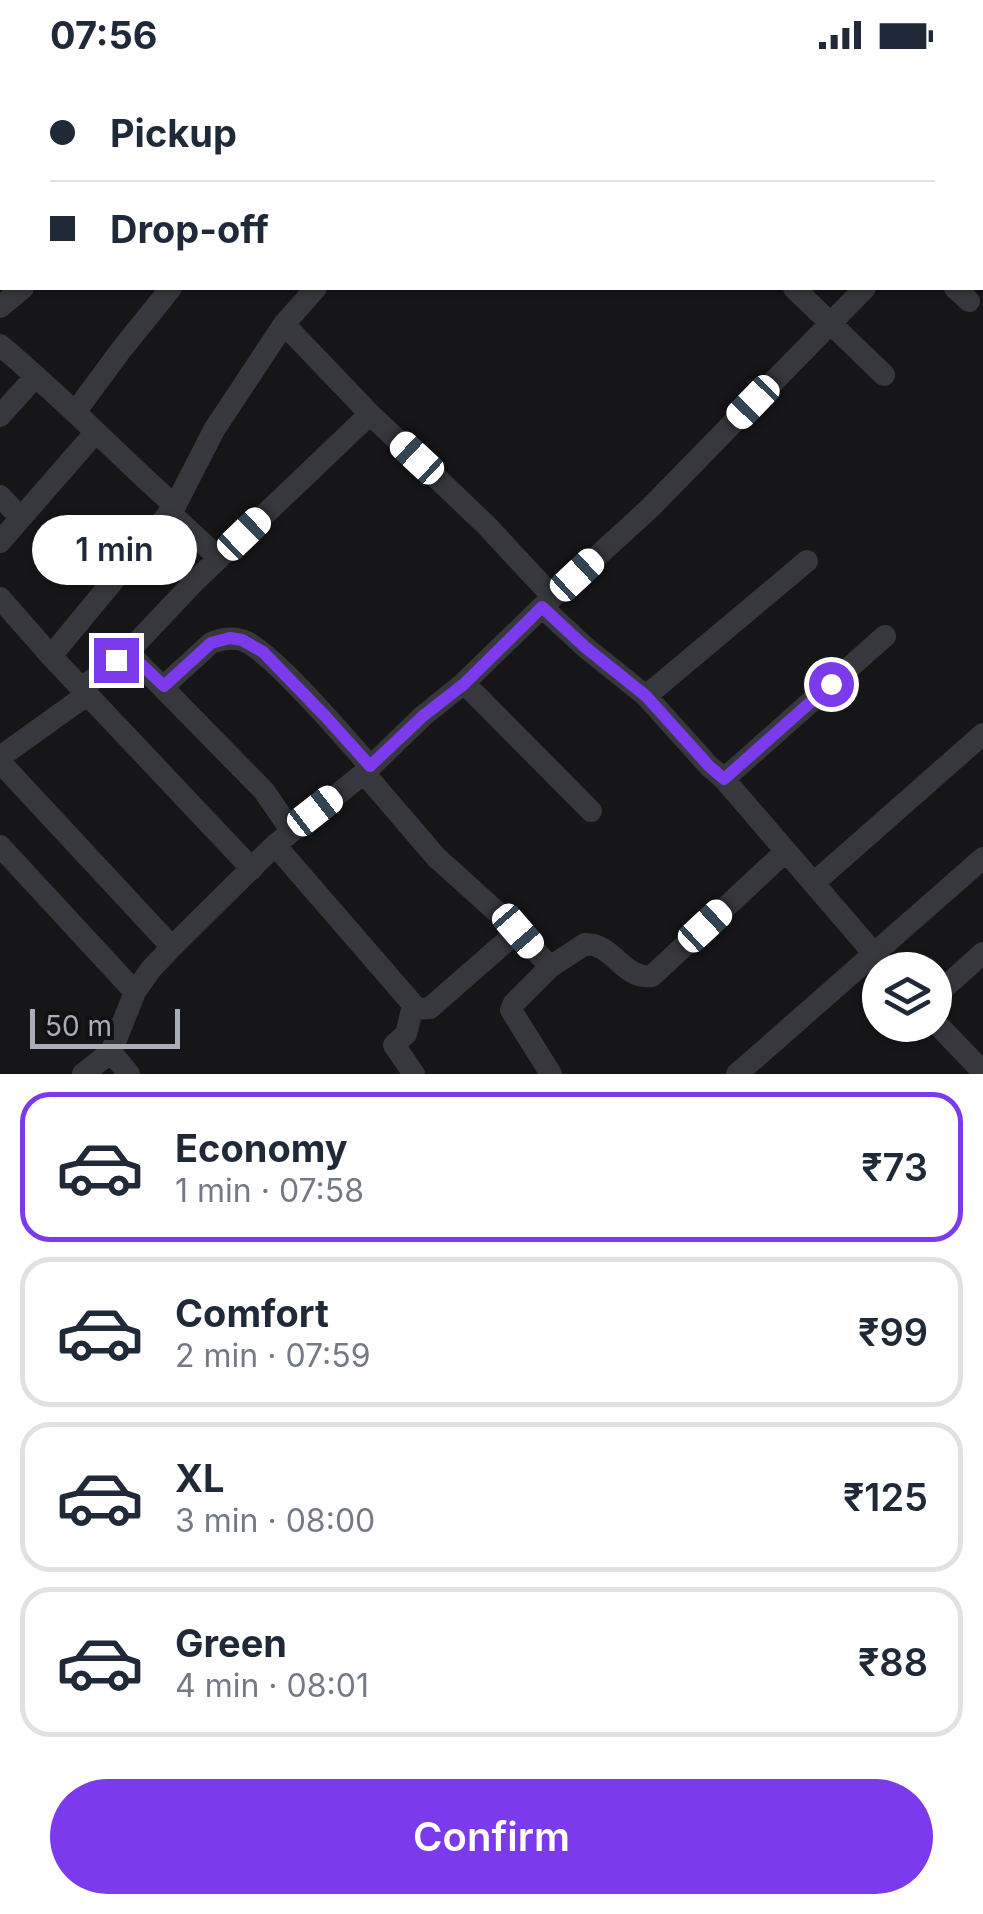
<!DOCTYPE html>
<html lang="en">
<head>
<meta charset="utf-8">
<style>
  :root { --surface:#fff; --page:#f6f6f7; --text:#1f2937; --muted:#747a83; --line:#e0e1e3; --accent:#7c3aed }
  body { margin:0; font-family:Inter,sans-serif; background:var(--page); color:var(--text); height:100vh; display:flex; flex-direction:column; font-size:38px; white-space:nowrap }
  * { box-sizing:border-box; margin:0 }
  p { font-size:32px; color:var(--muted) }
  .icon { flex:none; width:55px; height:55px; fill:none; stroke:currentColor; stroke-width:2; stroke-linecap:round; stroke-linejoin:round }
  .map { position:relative; height:1004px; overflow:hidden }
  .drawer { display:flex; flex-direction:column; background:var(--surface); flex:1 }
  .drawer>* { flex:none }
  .guide { position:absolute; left:0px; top:0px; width:985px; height:220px; box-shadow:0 2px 8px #0004; display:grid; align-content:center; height:220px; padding:0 50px; background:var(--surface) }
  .tools { position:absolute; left:862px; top:882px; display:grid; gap:20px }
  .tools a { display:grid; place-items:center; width:90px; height:90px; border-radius:50%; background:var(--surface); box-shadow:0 2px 8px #0004; font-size:50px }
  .scale { position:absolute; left:30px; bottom:25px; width:150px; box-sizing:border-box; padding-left:10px; border:5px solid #a8adb8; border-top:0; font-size:28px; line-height:35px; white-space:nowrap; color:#a8adb8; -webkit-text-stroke:8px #111113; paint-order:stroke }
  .end { position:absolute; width:45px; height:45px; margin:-22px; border:12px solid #7c3aed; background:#fff; box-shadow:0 0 0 5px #fff }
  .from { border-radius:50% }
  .bubble { position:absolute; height:70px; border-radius:35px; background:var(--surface); box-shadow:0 2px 8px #0004; font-size:32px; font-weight:600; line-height:70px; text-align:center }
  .car { position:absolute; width:30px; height:60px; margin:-30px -15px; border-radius:12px; box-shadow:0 0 8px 2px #0007; background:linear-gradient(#fff 24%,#345 0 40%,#fff 0 76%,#345 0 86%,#fff 0) }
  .guide b { display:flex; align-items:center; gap:35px; height:95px; font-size:38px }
  .guide b+b { border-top:2px solid var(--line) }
  .guide i { width:25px; height:25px; background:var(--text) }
  ul { padding:18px 0 0; list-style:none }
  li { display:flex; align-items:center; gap:30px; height:150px; margin:0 20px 15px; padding:0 30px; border:5px solid var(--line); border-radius:30px }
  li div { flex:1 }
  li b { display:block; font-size:38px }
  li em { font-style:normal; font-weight:600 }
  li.on { border-color:var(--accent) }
  li>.icon { width:90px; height:90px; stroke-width:1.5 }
  .button { display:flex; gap:20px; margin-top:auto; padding:20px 50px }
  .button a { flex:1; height:115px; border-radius:60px; background:var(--accent); color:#fff; font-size:40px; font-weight:600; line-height:115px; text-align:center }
  .status { display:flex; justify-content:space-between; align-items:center; height:70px; padding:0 50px; background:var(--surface); direction:ltr }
  .status svg { height:28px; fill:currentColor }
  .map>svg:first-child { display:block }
</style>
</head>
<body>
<div class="status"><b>07:56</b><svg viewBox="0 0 49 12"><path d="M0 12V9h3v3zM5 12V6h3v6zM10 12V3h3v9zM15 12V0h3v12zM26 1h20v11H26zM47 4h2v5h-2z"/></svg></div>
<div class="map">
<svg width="983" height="1004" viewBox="0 0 983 1004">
  <rect width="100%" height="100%" fill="#161618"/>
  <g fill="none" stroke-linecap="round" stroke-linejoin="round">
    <path stroke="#37383d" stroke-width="22" d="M 560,0 L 563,2
      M 717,0 L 720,2
      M 882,0 L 885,2
      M 276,2 L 279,0
      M 483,2 L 485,0
      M 619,2 L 621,0
      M 776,2 L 779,0
      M 932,2 L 935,0
      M 982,100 L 983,100
      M 794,218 L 884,305
      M 955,218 L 969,231
      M 0,237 L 23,218
      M 284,254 L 370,344 L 487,456 L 553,527
      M 0,275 C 61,326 116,383 175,436
      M 76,341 L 121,280 L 171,218
      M 0,346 L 36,306
      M 0,426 L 21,448
      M 169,442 L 219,488
      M 0,472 L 95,363
      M 0,528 L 51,586 L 252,799
      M 542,537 L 585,577 L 646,626 L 709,696 L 724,709 L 888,900
      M 128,582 L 264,721 L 291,760
      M 51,586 L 175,436 L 214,360 L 284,254 L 316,218
      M 464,613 L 591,741
      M 164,616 L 211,573 C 221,569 231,567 242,570 C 270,579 347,670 370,696
      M 82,618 L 128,582 L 195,511 L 370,344
      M 646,626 L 807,491
      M 0,687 L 88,624
      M 0,692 L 172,877
      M 364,703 L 436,787 L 518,861 L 550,897
      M 724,709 L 885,566
      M 275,775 L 417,939 L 430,938 L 518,861
      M 0,776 L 135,922
      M 815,812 L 983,664
      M 935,926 L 983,883
      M 413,936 L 406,964 L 394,975 L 414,1004
      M 935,952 L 983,1002
      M 111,982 L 129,1004
      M 83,1004 L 111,982 L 135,922 L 151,899 L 172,877 L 275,775 L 364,703 L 423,646 L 464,613 L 542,537 L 650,438 L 865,218
      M 551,1004 L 511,940 L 514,933 L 550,897 L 585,874 C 613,873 623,910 652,906 L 785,782
      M 737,1004 L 983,788"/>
  </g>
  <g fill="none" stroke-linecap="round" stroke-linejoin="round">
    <path stroke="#7c3aed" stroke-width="12" d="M 116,590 L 128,582 L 164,616 L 211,573 L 230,568 L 242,570 L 263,582 L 326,647 L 370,696 L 423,646 L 464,614 L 542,537 L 585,577 L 646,626 L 709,696 L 724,709 L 831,614"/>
  </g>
</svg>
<div class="tools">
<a><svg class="icon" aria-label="layers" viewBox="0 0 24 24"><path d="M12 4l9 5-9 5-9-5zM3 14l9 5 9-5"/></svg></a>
</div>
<div class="scale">50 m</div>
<i class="end from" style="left:831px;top:614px"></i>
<i class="end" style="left:116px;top:590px"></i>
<div class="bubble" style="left:32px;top:445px;width:165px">1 min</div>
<i class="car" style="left:753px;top:332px;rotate:224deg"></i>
<i class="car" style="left:417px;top:388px;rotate:313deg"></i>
<i class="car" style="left:244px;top:464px;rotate:46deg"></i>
<i class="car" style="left:577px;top:505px;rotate:47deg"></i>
<i class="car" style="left:315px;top:741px;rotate:52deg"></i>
<i class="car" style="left:705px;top:856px;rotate:47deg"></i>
<i class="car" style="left:518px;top:861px;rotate:139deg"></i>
<div class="guide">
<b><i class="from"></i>Pickup</b>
<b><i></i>Drop-off</b>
</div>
</div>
<section class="drawer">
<ul>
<li class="on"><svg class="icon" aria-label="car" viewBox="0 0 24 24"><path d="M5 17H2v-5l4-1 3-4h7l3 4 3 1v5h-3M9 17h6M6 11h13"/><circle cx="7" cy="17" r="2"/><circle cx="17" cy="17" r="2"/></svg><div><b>Economy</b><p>1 min · 07:58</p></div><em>₹73</em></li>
<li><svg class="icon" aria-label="car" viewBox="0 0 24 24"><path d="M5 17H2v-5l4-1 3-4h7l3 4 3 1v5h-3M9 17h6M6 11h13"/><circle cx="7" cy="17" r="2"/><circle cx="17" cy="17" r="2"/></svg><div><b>Comfort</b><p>2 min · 07:59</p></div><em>₹99</em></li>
<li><svg class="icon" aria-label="car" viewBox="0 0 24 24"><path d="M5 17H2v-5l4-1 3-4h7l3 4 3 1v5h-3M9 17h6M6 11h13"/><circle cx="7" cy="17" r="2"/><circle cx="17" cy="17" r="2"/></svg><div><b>XL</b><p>3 min · 08:00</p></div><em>₹125</em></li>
<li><svg class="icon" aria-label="car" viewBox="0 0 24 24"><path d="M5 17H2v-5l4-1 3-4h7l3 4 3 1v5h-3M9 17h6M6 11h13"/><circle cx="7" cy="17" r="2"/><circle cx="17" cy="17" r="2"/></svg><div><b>Green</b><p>4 min · 08:01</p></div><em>₹88</em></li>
</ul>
<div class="button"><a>Confirm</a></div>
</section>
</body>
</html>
